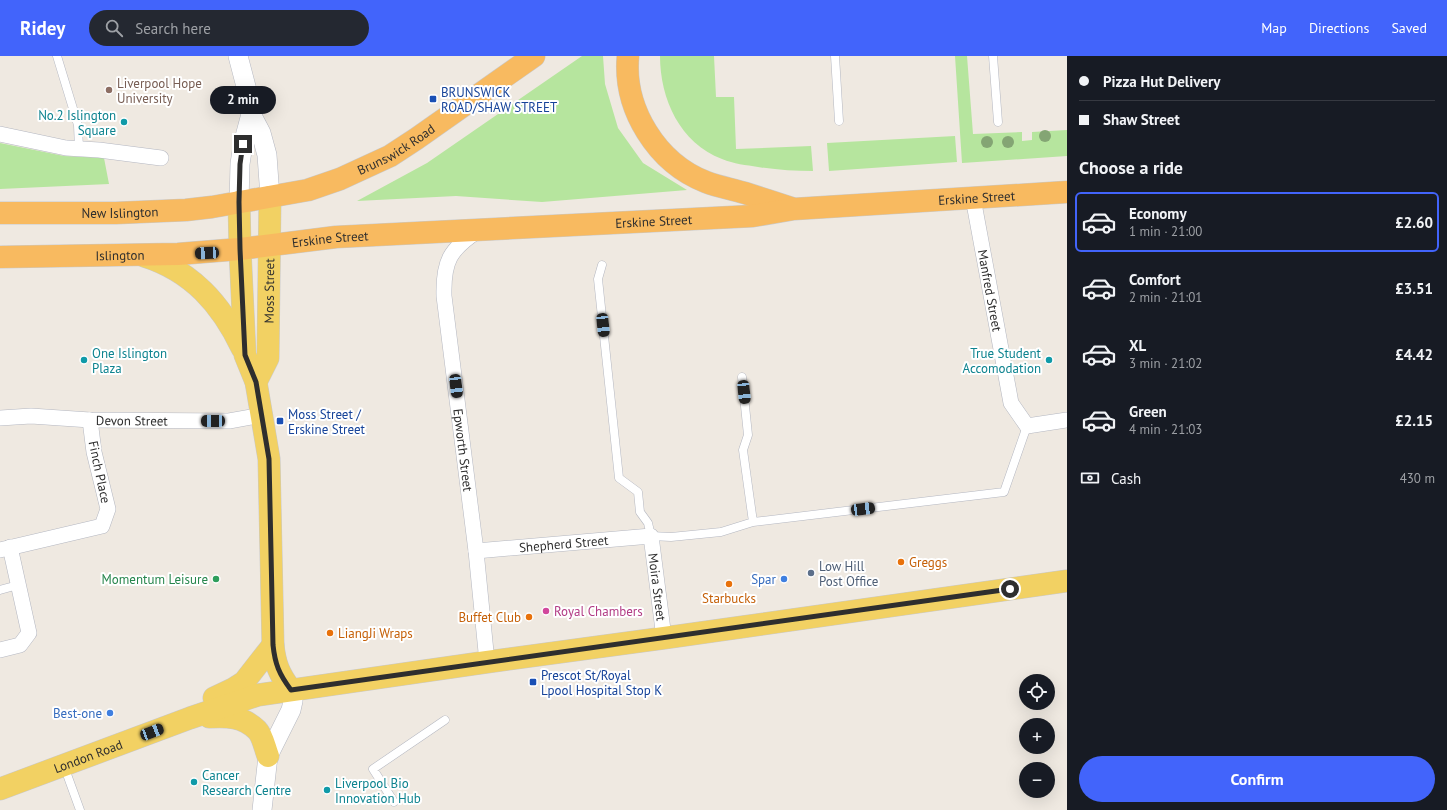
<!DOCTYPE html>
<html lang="en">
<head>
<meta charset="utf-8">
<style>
  :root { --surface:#171b24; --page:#242831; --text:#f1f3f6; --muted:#9ea1a6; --line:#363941; --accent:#4264fb }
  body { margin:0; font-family:"PT Sans",sans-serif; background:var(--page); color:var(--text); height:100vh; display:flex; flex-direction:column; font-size:15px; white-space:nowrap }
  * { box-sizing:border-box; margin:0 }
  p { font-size:13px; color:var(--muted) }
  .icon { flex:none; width:22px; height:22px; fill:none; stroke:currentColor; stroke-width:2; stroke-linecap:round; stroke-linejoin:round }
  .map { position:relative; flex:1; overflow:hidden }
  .side { display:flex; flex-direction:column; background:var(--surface); width:380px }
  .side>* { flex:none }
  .hud { display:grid; align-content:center; height:88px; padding:0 12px; background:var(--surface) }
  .fabs { position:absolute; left:1019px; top:618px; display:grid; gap:8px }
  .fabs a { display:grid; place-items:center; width:36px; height:36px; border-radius:50%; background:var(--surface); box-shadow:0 4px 16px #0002; font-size:20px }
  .end { position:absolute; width:18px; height:18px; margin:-9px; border:5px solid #2e2e2e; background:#fff; box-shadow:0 0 0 2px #fff }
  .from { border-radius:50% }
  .bubble { position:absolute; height:28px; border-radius:14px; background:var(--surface); box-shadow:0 4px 16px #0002; font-size:13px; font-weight:600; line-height:28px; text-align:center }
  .car { position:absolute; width:12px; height:24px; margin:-12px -6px; border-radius:5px; box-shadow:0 0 3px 1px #0007; background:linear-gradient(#222 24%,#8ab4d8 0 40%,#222 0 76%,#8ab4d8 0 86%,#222 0) }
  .hud b { display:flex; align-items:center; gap:14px; height:38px; font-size:15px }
  .hud b+b { border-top:1px solid var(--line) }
  .hud i { width:10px; height:10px; background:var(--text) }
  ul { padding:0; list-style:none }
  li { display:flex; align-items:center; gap:12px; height:60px; margin:0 8px 6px; padding:0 4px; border:2px solid transparent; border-radius:6px }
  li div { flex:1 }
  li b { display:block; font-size:15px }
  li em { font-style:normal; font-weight:600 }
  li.current { border-color:var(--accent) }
  li>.icon { width:36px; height:36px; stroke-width:1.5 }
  h2 { padding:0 12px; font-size:18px; line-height:48px }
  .pay { display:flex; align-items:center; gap:10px; height:44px; padding:0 12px; font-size:15px }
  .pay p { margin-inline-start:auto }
  .button { display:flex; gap:8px; margin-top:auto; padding:8px 12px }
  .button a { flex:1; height:46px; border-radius:24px; background:var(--accent); color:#fff; font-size:16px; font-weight:600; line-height:46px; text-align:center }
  header { display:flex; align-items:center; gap:24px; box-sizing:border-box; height:56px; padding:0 20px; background:var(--accent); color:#fff }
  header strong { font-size:19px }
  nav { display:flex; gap:22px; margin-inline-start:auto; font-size:14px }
  .search { width:280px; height:36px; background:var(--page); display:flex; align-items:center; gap:10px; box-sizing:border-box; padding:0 14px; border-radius:22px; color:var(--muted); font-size:15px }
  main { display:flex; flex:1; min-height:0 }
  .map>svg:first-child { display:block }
</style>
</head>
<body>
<header>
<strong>Ridey</strong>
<div class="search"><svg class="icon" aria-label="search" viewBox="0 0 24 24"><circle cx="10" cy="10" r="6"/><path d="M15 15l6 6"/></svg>Search here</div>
<nav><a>Map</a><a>Directions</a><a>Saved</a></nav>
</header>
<main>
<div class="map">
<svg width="1067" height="754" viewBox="0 0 1067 754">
  <rect width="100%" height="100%" fill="#efe9e1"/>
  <path fill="#b6e59e" d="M 582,0 L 603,0 L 605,28 L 618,72 L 643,107 L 687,134 L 542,146 L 456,140 L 357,145 L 427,107 Z
    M 660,0 L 714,0 L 716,41 L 734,41 L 736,93 L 811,90 L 813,115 C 794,115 777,114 758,111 C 746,109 734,108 722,103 C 680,87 660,43 660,0 Z
    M 955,0 L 967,0 L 973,78 L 1022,76 L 1022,85 L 1032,84 L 1032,76 L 1067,74 L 1067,100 L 962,107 Z
    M 955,80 L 957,106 L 829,115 L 827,87 Z
    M 0,87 L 64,100 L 104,102 L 109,128 L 0,133 Z"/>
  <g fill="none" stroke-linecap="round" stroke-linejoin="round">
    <g stroke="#b4b7c1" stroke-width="9">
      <path id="service" d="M 57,0 L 78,69 L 79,93
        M 835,0 L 839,65
        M 993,0 L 998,66
        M 602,209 L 598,223 L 619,422 L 638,436 L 640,456 L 648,467 L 651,480 L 671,481 L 721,476 L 753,466 L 1004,436 L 1027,370
        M 742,321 L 748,379 L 743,394 L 753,466
        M 0,534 L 18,529
        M 64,710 L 80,754
        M 394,746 L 373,713 L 445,664"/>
    </g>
    <g stroke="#b4b7c1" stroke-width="16">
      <g id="minor">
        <path d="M 0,78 L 66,92 L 99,94 L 161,102"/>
        <path id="s1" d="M 973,142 L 1011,347 L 1027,370 L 1067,364"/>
        <path id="s2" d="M 479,174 C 450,193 443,205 444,240 L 476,495 L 487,606"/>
        <path id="s3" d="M 0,362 L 31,360 L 90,364 L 229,365 L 263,359"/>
        <path d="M 0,494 L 102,470 L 108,453 L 94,396 L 90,364"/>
        <path id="s4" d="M 476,495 L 651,480 L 664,582"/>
        <path d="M 0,594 L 20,589 L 29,577 L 10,491"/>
      </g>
    </g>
    <g stroke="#b4b7c1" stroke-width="20">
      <path id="tertiary" d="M 238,0 L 249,42 L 251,58 L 261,77 L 267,99 L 270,141
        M 239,146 L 240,108 L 243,88 L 251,58
        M 262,754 L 268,700 L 291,654 L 293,645 L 291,634"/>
    </g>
    <g stroke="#c9c9c9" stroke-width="23">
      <g id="primary">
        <path d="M 239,146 L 240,193 L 245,299 L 256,326 L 269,403 L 273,589 C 275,608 279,618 291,634"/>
        <path d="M 144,200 C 192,215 221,248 242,292"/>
        <path id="s5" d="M 256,326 L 268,302 L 270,141"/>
        <path d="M 214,642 L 233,633 L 244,626 L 273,589"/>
        <path d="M 209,661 C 227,660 243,660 257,674 C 263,680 265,693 268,700"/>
        <path id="s6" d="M 0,733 L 190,662 L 258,639 L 487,606 L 664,582 L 1067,525"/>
      </g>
    </g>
    <g stroke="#c9c9c9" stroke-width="23">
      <g id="trunk">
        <path d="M 628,0 C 623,53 657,107 706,126 C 719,131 732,133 745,137 C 760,142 776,147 791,152"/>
        <path id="s7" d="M 0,157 L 116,157 L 186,154 L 212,151 L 308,134 L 340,123 L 390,100 L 416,83 L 534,0"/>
        <path id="s8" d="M 0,201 L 178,198 L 240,193 L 336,181 L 753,160 L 794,153 L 1067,136"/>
      </g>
    </g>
    <use href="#service" stroke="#fff" stroke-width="8"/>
    <use href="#minor" stroke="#fff" stroke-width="15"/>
    <use href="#tertiary" stroke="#fff" stroke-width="19"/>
    <use href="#primary" stroke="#f2d163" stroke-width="22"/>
    <use href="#trunk" stroke="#f8ba60" stroke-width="22"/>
  </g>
  <g fill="#84a574">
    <circle cx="1045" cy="80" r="6"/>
    <circle cx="987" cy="86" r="6"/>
    <circle cx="1008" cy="86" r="6"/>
  </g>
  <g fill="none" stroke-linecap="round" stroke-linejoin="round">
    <path stroke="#2e2e2e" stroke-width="5" d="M 243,88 L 240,108 L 239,146 L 240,193 L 245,299 L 256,326 L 269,403 L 273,589 C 275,608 279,618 291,634 L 1010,533"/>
  </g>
  <circle fill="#8d6e63" stroke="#fff" stroke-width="1.5" cx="109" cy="34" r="4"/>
  <g fill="#1a4fb4" stroke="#fff" stroke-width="1.5">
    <rect x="429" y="39" width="8" height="8" rx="2"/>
    <rect x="276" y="361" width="8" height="8" rx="2"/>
    <rect x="529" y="622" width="8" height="8" rx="2"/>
  </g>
  <g fill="#0f9aa8" stroke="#fff" stroke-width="1.5">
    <circle cx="124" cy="66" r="4"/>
    <circle cx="84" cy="304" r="4"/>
    <circle cx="1049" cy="304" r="4"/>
    <circle cx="194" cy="726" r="4"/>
    <circle cx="327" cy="734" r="4"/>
  </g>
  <g fill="#e8710a" stroke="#fff" stroke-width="1.5">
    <circle cx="901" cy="506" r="4"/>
    <circle cx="729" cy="528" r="4"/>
    <circle cx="529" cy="561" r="4"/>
    <circle cx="330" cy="577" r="4"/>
  </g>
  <circle fill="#5c6f8a" stroke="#fff" stroke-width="1.5" cx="811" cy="517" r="4"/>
  <circle fill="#2e9e5b" stroke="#fff" stroke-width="1.5" cx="216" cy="523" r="4"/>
  <g fill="#3f7fe0" stroke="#fff" stroke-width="1.5">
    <circle cx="784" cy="523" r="4"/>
    <circle cx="110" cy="657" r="4"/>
  </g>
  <circle fill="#d1479c" stroke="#fff" stroke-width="1.5" cx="546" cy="555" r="4"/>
  <g text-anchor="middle" stroke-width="4" stroke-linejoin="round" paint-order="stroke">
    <g font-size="13" fill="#785e54" stroke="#fff" text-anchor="start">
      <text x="117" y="32">Liverpool Hope<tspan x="117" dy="15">University</tspan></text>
    </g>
    <g font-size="13" fill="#164399" stroke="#fff" text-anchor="start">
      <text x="441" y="41">BRUNSWICK<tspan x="441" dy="15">ROAD/SHAW STREET</tspan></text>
      <text x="288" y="363">Moss Street /<tspan x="288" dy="15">Erskine Street</tspan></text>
      <text x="541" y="624">Prescot St/Royal<tspan x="541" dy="15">Lpool Hospital Stop K</tspan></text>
    </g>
    <g font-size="13" fill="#0d838f" stroke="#fff" text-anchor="start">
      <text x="116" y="64" text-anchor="end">No.2 Islington<tspan x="116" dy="15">Square</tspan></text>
      <text x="92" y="302">One Islington<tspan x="92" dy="15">Plaza</tspan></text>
      <text x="1041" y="302" text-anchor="end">True Student<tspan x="1041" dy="15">Accomodation</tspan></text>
      <text x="202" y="724">Cancer<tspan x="202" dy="15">Research Centre</tspan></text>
      <text x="335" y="732">Liverpool Bio<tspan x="335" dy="15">Innovation Hub</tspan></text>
    </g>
    <g font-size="13" fill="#2e2e2e" stroke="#fff">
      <text dy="5" stroke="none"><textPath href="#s7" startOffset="407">Brunswick Road</textPath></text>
      <text dy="5" stroke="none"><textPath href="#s8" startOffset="979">Erskine Street</textPath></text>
      <text dy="5" stroke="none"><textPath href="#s7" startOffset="120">New Islington</textPath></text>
      <text dy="5" stroke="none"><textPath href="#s8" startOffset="655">Erskine Street</textPath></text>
      <text dy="5" stroke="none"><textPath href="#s8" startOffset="331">Erskine Street</textPath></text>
      <text dy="5" stroke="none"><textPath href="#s8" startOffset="120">Islington</textPath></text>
      <text dy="5" stroke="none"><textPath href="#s5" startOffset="94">Moss Street</textPath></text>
      <text dy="5" stroke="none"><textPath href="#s1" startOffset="94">Manfred Street</textPath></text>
      <text dy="5" stroke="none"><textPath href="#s3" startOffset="132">Devon Street</textPath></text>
      <text dy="5" stroke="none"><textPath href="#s2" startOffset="235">Epworth Street</textPath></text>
      <text transform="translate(100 416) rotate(78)" y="5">Finch Place</text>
      <text dy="5" stroke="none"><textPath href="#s4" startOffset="88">Shepherd Street</textPath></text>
      <text dy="5" stroke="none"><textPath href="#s4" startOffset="227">Moira Street</textPath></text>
      <text dy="5" stroke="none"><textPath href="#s6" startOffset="94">London Road</textPath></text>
    </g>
    <g font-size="13" fill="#c56008" stroke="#fff" text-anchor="start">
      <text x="909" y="511">Greggs</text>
      <text x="729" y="547" text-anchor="middle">Starbucks</text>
      <text x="521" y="566" text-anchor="end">Buffet Club</text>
      <text x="338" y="582">LiangJi Wraps</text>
    </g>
    <g font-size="13" fill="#4e5e75" stroke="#fff" text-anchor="start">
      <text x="819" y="515">Low Hill<tspan x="819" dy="15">Post Office</tspan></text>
    </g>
    <g font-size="13" fill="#27864d" stroke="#fff" text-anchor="end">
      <text x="208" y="528">Momentum Leisure</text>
    </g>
    <g font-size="13" fill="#366cbe" stroke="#fff" text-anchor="end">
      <text x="776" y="528">Spar</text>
      <text x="102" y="662">Best-one</text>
    </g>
    <g font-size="13" fill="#b23c85" stroke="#fff" text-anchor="start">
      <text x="554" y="560">Royal Chambers</text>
    </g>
  </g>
</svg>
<div class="fabs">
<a><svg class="icon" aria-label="locate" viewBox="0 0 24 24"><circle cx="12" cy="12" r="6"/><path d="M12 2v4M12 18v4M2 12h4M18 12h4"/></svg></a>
<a>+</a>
<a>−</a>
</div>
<i class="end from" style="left:1010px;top:533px"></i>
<i class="end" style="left:243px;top:88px"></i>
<div class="bubble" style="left:210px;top:30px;width:66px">2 min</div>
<i class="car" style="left:207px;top:197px;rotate:267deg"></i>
<i class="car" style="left:603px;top:269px;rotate:174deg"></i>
<i class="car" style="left:456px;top:330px;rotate:173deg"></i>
<i class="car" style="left:744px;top:336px;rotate:174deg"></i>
<i class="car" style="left:213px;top:365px;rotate:270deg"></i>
<i class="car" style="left:863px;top:453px;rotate:83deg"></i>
<i class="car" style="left:152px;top:676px;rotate:69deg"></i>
</div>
<section class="side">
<div class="hud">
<b><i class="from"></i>Pizza Hut Delivery</b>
<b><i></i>Shaw Street</b>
</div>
<h2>Choose a ride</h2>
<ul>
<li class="current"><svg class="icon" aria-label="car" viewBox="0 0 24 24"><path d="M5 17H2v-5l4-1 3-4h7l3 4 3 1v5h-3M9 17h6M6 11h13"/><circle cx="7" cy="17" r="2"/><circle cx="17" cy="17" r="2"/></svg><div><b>Economy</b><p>1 min · 21:00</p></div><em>£2.60</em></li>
<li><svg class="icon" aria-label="car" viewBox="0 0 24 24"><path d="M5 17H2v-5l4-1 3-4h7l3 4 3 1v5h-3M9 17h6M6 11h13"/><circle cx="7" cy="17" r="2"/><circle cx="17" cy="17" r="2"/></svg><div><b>Comfort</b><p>2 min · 21:01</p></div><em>£3.51</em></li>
<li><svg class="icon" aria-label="car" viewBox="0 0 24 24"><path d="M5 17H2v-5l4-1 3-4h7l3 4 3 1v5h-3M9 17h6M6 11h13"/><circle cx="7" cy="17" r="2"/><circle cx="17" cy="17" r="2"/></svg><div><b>XL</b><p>3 min · 21:02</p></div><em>£4.42</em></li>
<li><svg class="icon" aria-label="car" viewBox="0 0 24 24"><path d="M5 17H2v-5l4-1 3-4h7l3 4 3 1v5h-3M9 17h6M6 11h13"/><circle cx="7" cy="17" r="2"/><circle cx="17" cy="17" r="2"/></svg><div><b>Green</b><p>4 min · 21:03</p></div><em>£2.15</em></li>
</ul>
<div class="pay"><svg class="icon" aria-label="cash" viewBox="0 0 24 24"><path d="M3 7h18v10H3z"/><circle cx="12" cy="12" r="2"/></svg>Cash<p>430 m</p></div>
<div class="button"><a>Confirm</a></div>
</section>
</main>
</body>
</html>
